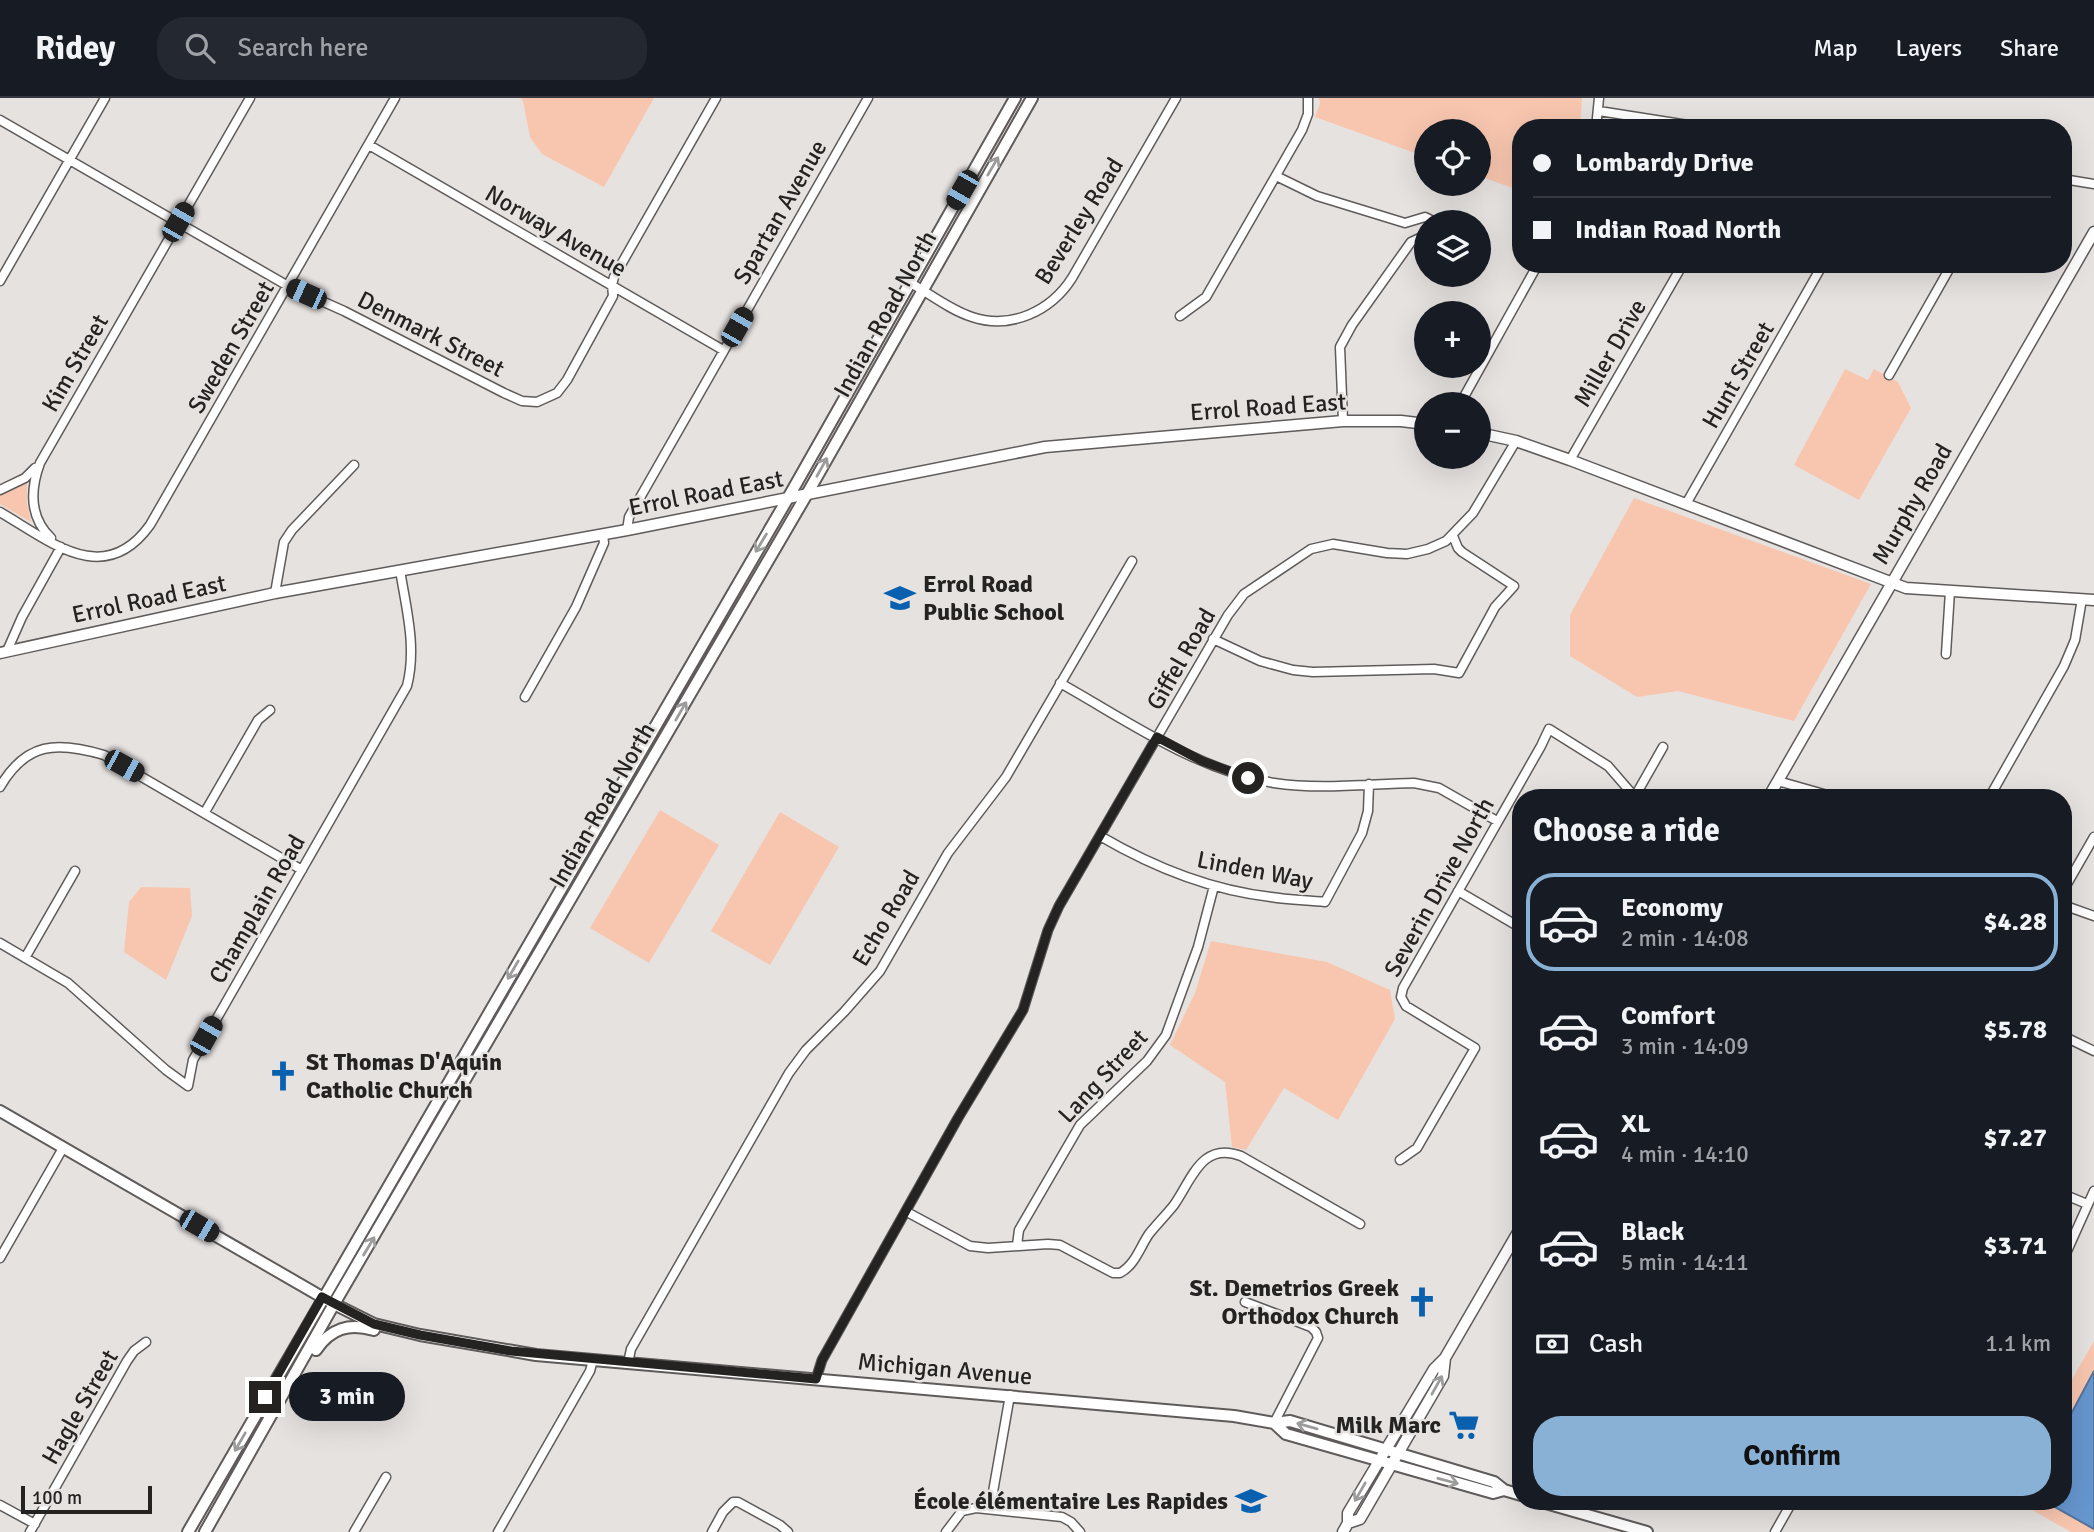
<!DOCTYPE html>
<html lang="en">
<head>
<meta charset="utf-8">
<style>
  :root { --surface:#171b24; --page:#242831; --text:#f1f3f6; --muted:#9ea1a6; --line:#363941; --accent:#89b1d6 }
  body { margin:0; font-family:Signika,sans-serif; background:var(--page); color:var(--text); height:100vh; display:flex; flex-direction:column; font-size:26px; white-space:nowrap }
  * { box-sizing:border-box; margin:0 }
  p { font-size:23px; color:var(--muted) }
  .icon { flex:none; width:38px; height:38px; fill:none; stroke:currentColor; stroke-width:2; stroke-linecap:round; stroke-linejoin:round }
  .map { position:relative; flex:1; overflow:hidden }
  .panel { position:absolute; left:1512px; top:691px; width:560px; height:721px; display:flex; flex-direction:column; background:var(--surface); border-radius:28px; box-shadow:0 7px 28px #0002 }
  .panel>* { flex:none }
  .guide { position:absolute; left:1512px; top:21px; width:560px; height:154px; border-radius:28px; box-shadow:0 7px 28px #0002; display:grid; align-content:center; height:154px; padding:0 21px; background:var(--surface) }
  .fabs { position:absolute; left:1414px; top:21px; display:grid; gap:14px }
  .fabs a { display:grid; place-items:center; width:77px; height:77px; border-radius:50%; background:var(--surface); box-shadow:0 7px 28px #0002; font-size:35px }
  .scale { position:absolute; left:21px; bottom:18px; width:131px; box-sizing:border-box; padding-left:7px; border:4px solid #242322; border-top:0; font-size:19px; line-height:24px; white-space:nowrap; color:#242322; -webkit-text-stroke:5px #e6e2e0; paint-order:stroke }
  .end { position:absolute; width:32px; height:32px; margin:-16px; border:9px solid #242322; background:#fff; box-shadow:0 0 0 4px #fff }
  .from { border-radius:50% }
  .bubble { position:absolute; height:49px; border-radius:24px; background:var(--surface); box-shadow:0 7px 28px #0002; font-size:23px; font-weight:700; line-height:49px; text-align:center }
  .car { position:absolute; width:21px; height:42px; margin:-21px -10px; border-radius:9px; box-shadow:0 0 5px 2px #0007; background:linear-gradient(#222 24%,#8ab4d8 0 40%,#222 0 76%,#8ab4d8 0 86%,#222 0) }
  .guide b { display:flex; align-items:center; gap:24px; height:66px; font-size:26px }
  .guide b+b { border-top:2px solid var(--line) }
  .guide i { width:18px; height:18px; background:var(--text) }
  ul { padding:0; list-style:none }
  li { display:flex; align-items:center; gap:21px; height:98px; margin:0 14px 10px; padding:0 7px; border:4px solid transparent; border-radius:28px }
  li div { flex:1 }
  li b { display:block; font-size:26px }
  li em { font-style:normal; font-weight:700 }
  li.selected { border-color:var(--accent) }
  li>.icon { width:63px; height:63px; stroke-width:1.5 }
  h2 { padding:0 21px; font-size:32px; line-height:84px }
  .pay { display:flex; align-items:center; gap:18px; height:77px; padding:0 21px; font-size:26px }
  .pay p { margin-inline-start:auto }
  .action { display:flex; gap:14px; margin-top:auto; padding:14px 21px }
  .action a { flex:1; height:80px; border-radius:28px; background:var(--accent); color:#111; font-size:28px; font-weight:700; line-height:80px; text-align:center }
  header { display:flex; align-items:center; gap:42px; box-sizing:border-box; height:98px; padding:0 35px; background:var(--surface); border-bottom:2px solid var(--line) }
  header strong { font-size:33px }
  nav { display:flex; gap:38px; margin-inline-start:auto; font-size:24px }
  .search { width:490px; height:63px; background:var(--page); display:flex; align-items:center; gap:18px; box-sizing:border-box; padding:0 24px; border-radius:28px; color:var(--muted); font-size:26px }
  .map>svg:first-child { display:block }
</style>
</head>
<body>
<header>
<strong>Ridey</strong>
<div class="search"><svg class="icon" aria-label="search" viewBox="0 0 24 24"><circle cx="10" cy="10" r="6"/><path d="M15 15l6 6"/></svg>Search here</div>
<nav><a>Map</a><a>Layers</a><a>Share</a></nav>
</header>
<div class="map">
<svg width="2094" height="1434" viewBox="0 0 2094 1434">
  <rect width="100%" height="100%" fill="#e6e2e0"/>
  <path fill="#f8c6af" d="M 521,0 L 654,0 L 604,89 L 542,56 L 530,39 L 523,3 Z
    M 1319,0 L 1582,0 L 1580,30 L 1521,30 L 1521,93 L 1479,78 L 1479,33 L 1426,33 L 1426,59 L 1315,19 L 1320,5 Z
    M 1845,271 L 1868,282 L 1874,271 L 1898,284 L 1911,310 L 1859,402 L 1794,367 Z
    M 27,384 L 27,405 L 31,424 L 0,406 L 0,396 Z
    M 1634,400 L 1871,486 L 1794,623 L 1678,593 L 1637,599 L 1570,558 L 1570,517 Z
    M 660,712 L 719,747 L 649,865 L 590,830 Z
    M 780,714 L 839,749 L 770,867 L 711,833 Z
    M 141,789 L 190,790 L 192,818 L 166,882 L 124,854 L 129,804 Z
    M 1211,843 L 1327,864 L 1390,892 L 1395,921 L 1338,1022 L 1284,990 L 1246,1052 L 1232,1049 L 1225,984 L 1170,947 L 1195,895 Z
    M 2094,1243 L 2094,1434 L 2071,1434 L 2018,1404 L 2063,1404 L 2063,1297 Z"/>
  <path fill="#6696ce" stroke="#52749a" stroke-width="2" d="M 2094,1273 L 2094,1431 L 2046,1404 L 2063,1404 L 2063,1331 Z"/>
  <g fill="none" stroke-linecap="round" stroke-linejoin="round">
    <g stroke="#5f5b5a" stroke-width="11">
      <path id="minor" d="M 1599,13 L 1707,30
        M 0,22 L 288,188 L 344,213 L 504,295 L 522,303 L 537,304 L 557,295 L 567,282 L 613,198 L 612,187 L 614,179 L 716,0
        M 1596,30 L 1599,0
        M 369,47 L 723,252
        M 1276,78 L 1317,98 L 1405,125 L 1425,119 L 1435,124
        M 2063,81 L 2094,86
        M 0,183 L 105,0
        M 909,184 C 930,196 950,212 972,219 C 1011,232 1051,213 1072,180 L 1176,0
        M 1180,218 L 1206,199 L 1302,32 L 1308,16 L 1308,0
        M 1889,277 L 1952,166
        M 1460,306 L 1538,166
        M 1343,323 L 1340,249 L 1352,227 L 1411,144 L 1426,137
        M 1570,362 L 1683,166
        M 0,392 L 25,380 L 35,370
        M 1686,406 L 1823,166
        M 0,414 C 50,443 104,491 150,427 L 395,0
        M 627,432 L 629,419 L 868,0
        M 51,440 C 29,419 30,392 40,365 L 250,0
        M 275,495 L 284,444 L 292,432 L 354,367
        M 1213,541 L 1260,563 L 1293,572 L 1313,574 L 1434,571 L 1459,575 L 1495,509 L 1514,488 L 1462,454 L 1458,450 L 1453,438
        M 7,553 L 22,519 L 61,449
        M 1946,556 L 1950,493
        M 1060,585 C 1128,623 1196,672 1274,685 C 1319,692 1368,686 1414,685 L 1439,690 L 1497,723
        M 525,599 L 576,509 L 604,445 L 603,437
        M 1778,683 L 1838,700
        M 0,689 C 26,644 57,643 104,657 L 302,772
        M 1634,700 L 1663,649
        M 1989,700 L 2064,568 L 2075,542 L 2082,501
        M 205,714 L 258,622 L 270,612
        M 1100,738 C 1153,769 1210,792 1271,799 C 1289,802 1307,802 1325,804 L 1362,735 L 1368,713 L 1369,686
        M 1458,793 L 1521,830
        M 2063,793 L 2094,739
        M 2063,807 L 2094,818
        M 0,845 L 68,885 L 166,972 L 188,988 L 193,962 L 407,588 C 417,549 406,510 400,472
        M 25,860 L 75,773
        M 2063,938 L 2094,953
        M 1400,1062 L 1417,1050 L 1475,950 L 1406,908 L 1401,899 L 1403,890 L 1541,648 L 1549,631 L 1608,668 L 1634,698
        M 2063,1096 L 2087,1106
        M 907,1114 L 970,1148 L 988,1150 L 1048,1146 L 1060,1147 L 1113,1175 L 1120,1175 C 1135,1167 1140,1149 1149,1136 C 1157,1126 1166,1117 1174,1107 C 1192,1081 1202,1043 1241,1058 L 1360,1126
        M 1017,1147 L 1019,1132 L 1080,1027 L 1147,963 L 1166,937 L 1198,849 L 1214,788
        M 0,1160 L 63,1050
        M 2063,1162 L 2094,1093
        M 1245,1204 L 1311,1229 L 1316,1234 L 1318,1240 L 1274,1325
        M 628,1265 L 631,1251 L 789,975 L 806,952 L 844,914 L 880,873 L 948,755 L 1006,679 L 1132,463
        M 816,1281 L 822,1262 L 958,1020 L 1023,912 L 1048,832 L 1059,808 L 1228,517 L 1244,496 L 1311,451 L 1333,446 L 1387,455 L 1407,456 L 1428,451 L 1446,443 L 1473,415 L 1516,343
        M 0,1407 L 35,1426
        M 990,1411 L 1010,1297
        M 30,1434 L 127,1263 L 134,1253 L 146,1244
        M 354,1434 L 386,1379
        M 498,1434 L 590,1273 L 593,1262
        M 712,1434 L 723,1414 L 733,1404 L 738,1404 L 780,1427 L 788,1434
        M 946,1434 L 962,1413 L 976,1410 L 1062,1419 L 1071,1424 L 1080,1434
        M 1775,1434 L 1792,1404"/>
    </g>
    <g stroke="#5f5b5a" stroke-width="13">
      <path id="tertiary" d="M 1479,335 L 1516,343 L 1570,362 L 1906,490 L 2094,502
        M 0,555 L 275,495 L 627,432 L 1045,349 L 1343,323 L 1401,323 L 1426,326
        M 1768,700 L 2094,134
        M 1348,1425 L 1360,1421 L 1443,1278 L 1445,1260
        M 1343,1434 L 1348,1425 L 1348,1415 L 1434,1271 L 1445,1260 L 1521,1129"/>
    </g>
    <g stroke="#5f5b5a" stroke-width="14">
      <path id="secondary" d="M 0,1013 L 334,1206 L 374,1226 L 420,1237 L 536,1257 L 1234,1318 L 1274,1325 L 1290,1323 L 1494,1384 L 1504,1392 L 1521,1397
        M 316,1252 C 331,1230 349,1225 374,1232
        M 1274,1325 L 1286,1336 L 1493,1395 L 1504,1392
        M 1542,1404 L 1647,1434
        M 188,1434 L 788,400 L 1015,0
        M 205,1434 L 334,1206 L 807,396 L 1032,0"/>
    </g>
    <use href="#minor" stroke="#fff" stroke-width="8"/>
    <use href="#tertiary" stroke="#fff" stroke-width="10"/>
    <use href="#secondary" stroke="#fff" stroke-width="10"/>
  </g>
  <defs><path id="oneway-shaft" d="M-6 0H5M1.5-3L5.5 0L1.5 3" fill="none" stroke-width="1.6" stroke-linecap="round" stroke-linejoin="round" transform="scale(1.75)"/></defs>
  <g stroke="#9c9c9c">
    <use href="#oneway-shaft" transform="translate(993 68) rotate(-60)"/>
    <use href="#oneway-shaft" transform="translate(822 369) rotate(-61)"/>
    <use href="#oneway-shaft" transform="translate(761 445) rotate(121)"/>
    <use href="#oneway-shaft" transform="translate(681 613) rotate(-60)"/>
    <use href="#oneway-shaft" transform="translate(513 872) rotate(120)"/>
    <use href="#oneway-shaft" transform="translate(369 1148) rotate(-59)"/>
    <use href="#oneway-shaft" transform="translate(1437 1287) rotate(-61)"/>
    <use href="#oneway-shaft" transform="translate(1307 1328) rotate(-164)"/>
    <use href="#oneway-shaft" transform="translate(240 1344) rotate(120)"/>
    <use href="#oneway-shaft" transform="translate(1448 1383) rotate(15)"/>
    <use href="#oneway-shaft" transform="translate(1360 1394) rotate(120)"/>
  </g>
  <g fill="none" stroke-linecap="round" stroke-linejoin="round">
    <path stroke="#242322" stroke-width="9" d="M 265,1299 L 322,1199 L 374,1226 L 420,1237 L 511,1253 L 816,1281 L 822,1262 L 958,1020 L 1023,912 L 1048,832 L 1059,808 L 1157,639 L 1202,663 L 1248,680"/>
  </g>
  <defs>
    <g id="school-bare" transform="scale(2.415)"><path d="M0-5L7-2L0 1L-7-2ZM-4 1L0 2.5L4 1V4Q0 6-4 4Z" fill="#0960ae" stroke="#e6e2e0" stroke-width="2.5" paint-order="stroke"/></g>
    <g id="church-bare" transform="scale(2.415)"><path d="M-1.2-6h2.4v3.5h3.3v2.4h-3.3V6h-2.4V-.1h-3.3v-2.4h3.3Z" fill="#0960ae" stroke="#e6e2e0" stroke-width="2.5" paint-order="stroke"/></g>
    <g id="supermarket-bare" transform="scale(2.415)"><path d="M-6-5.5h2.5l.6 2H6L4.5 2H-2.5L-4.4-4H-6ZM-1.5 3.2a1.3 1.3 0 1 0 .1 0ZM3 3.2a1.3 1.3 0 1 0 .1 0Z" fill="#0960ae" stroke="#e6e2e0" stroke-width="2.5" paint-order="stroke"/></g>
  </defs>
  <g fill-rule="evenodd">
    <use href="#school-bare" x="900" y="500"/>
    <use href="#church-bare" x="283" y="978"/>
    <use href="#church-bare" x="1422" y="1204"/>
    <use href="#supermarket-bare" x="1464" y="1327"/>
    <use href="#school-bare" x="1251" y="1403"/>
  </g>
  <g text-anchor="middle" stroke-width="5" stroke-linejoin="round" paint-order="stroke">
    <g font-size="24" fill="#242322" stroke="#e6e2e0">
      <text transform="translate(780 114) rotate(-60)" y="8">Spartan Avenue</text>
      <text transform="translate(1079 123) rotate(-58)" y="8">Beverley Road</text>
      <text transform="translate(556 133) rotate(30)" y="8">Norway Avenue</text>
      <text transform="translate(885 216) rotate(-61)" y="8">Indian Road North</text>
      <text transform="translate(431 236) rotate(27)" y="8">Denmark Street</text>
      <text transform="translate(231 249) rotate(-60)" y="8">Sweden Street</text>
      <text transform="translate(1610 255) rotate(-60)" y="8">Miller Drive</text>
      <text transform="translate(75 265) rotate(-60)" y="8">Kim Street</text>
      <text transform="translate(1738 277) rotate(-60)" y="8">Hunt Street</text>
      <text transform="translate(1268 309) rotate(-4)" y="8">Errol Road East</text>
      <text transform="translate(706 395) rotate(-11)" y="8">Errol Road East</text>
      <text transform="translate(1912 406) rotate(-60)" y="8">Murphy Road</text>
      <text transform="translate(149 501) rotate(-12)" y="8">Errol Road East</text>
      <text transform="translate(1181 561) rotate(-60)" y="8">Giffel Road</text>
      <text transform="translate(602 707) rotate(-60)" y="8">Indian Road North</text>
      <text transform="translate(1255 772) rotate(11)" y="8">Linden Way</text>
      <text transform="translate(1439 789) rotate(-61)" y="8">Severin Drive North</text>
      <text transform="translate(257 811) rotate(-60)" y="8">Champlain Road</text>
      <text transform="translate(886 820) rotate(-59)" y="8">Echo Road</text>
      <text transform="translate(1103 978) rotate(-47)" y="8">Lang Street</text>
      <text transform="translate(945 1271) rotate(5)" y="8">Michigan Avenue</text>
      <text transform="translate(80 1309) rotate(-60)" y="8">Hagle Street</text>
    </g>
    <g font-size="24" font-weight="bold" fill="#242322" stroke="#e6e2e0" text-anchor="end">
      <text x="923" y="494" text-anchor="start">Errol Road<tspan x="923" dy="28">Public School</tspan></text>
      <text x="306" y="972" text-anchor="start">St Thomas D'Aquin<tspan x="306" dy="28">Catholic Church</tspan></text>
      <text x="1399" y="1198">St. Demetrios Greek<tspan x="1399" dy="28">Orthodox Church</tspan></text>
      <text x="1441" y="1335">Milk Marc</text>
      <text x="1228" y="1411">École élémentaire Les Rapides</text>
    </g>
  </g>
</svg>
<div class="fabs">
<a><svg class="icon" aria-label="locate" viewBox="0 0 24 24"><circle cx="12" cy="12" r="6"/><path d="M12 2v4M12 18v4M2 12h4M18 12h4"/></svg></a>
<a><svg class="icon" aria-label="layers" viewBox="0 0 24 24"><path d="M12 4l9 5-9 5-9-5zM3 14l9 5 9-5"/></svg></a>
<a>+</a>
<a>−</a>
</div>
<div class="scale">100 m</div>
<i class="end from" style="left:1248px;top:680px"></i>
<i class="end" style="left:265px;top:1299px"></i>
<div class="bubble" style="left:289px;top:1274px;width:116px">3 min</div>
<i class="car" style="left:962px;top:92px;rotate:210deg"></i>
<i class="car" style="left:178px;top:124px;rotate:30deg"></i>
<i class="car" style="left:306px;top:196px;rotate:294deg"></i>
<i class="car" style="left:737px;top:229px;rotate:30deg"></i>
<i class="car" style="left:124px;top:668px;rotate:119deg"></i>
<i class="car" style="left:206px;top:938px;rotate:30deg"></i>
<i class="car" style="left:199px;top:1128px;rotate:120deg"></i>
<div class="guide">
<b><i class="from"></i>Lombardy Drive</b>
<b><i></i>Indian Road North</b>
</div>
<section class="panel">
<h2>Choose a ride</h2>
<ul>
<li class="selected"><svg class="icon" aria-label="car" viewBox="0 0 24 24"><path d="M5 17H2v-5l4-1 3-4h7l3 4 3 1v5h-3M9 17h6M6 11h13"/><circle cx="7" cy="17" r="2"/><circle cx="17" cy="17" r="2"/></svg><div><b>Economy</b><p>2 min · 14:08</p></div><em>$4.28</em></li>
<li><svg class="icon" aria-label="car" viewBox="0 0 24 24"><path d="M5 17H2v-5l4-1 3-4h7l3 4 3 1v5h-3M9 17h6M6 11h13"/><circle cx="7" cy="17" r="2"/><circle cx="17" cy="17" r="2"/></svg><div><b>Comfort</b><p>3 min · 14:09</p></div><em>$5.78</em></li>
<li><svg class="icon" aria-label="car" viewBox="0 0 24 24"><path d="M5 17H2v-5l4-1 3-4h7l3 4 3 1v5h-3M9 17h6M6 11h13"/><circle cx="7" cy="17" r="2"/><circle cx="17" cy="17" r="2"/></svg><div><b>XL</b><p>4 min · 14:10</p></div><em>$7.27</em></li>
<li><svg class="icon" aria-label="car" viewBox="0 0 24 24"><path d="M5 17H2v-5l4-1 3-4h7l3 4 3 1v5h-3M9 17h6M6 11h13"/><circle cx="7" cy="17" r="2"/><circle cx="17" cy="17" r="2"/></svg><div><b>Black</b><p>5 min · 14:11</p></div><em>$3.71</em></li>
</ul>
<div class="pay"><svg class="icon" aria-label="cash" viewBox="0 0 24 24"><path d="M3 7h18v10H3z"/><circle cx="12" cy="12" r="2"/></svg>Cash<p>1.1 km</p></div>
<div class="action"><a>Confirm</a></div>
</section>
</div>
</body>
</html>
